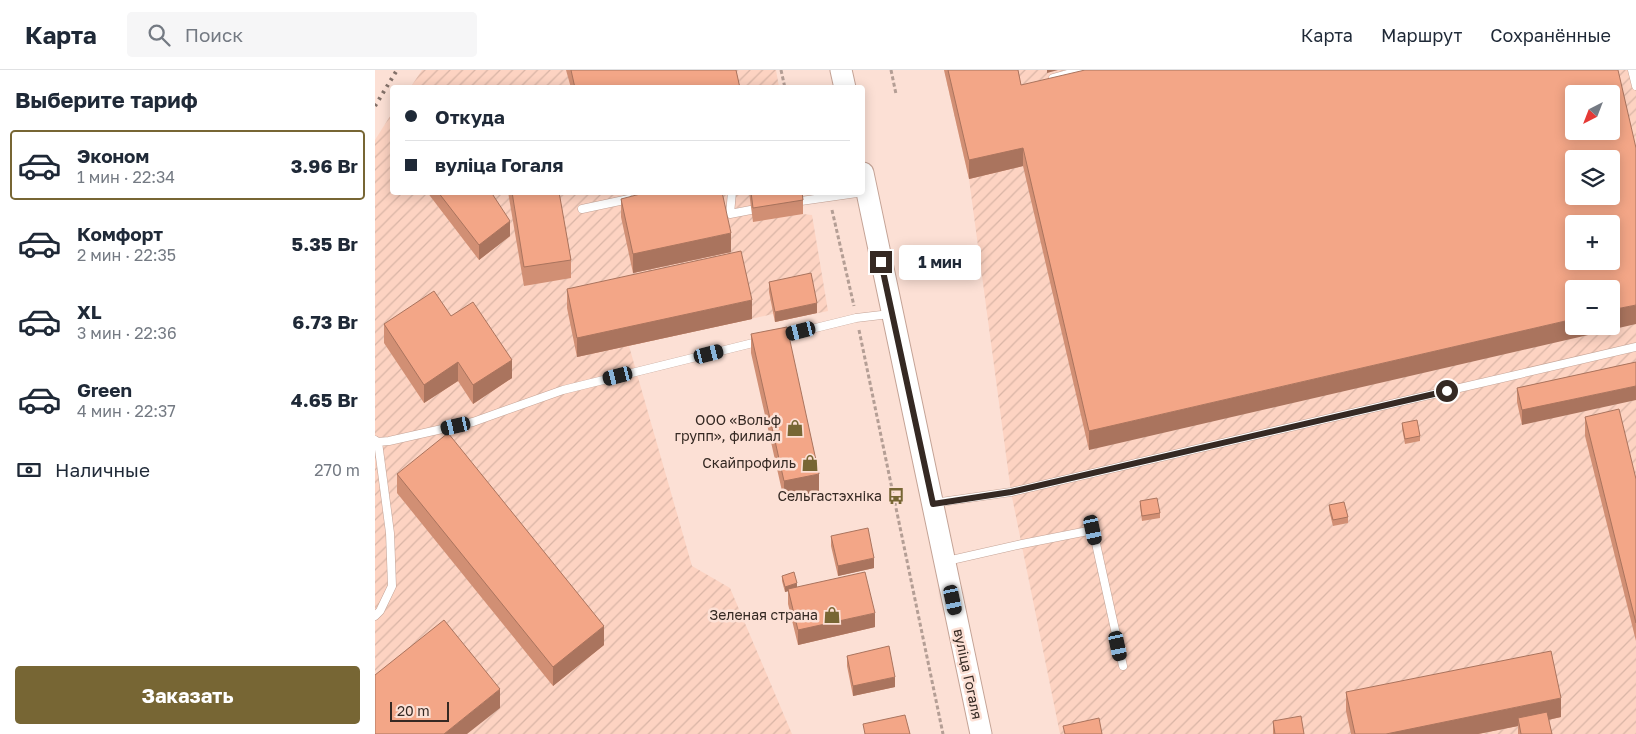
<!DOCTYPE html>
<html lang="ru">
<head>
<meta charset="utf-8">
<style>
  :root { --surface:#fff; --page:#f6f6f7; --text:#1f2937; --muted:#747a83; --line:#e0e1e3; --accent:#776634 }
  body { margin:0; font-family:"Golos Text",sans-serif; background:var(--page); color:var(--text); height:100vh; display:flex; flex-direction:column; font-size:19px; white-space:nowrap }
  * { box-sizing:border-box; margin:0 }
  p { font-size:16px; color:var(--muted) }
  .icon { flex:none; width:28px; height:28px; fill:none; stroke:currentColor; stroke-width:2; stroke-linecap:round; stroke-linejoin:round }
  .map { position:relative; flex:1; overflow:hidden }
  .panel { display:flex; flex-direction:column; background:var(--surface); width:375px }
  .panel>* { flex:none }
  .hud { position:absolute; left:15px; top:15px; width:475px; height:110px; border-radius:5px; box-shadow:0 2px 12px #0003; display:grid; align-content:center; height:110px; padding:0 15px; background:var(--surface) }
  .needle { width:32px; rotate:222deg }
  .fabs { position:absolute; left:1190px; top:15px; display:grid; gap:10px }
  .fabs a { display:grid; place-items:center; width:55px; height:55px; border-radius:5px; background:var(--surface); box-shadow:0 2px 12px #0003; font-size:25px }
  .scale { position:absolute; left:15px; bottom:12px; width:59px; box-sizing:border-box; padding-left:5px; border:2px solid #352923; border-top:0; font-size:14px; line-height:18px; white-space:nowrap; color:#352923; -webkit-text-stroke:4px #fce0d5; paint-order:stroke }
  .end { position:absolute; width:22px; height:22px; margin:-11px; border:6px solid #352923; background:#fff; box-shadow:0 0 0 2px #fff }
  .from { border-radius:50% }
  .bubble { position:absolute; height:35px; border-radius:5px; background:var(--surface); box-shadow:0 2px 12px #0003; font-size:16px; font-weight:700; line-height:35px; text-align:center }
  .car { position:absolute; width:15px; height:30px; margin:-15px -8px; border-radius:6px; box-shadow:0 0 4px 1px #0007; background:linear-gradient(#222 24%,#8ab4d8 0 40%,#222 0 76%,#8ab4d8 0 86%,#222 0) }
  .hud b { display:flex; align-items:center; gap:18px; height:48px; font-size:19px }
  .hud b+b { border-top:1px solid var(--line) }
  .hud i { width:12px; height:12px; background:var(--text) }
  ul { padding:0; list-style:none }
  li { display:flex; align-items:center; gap:15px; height:70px; margin:0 10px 8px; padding:0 5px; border:2px solid transparent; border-radius:5px }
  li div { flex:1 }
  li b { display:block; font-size:19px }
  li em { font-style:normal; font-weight:700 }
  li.on { border-color:var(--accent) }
  li>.icon { width:45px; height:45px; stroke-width:1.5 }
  h2 { padding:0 15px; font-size:22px; line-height:60px }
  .pay { display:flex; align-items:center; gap:12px; height:55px; padding:0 15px; font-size:19px }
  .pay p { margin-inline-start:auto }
  .primary-button { display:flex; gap:10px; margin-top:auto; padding:10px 15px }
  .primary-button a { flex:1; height:58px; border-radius:5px; background:var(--accent); color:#fff; font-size:20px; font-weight:700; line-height:58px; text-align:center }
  header { display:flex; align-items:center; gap:30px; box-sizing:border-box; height:70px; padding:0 25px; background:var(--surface); border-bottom:1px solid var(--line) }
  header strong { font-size:24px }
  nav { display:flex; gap:28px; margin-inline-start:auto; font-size:18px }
  .search { width:350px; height:45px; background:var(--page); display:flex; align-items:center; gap:12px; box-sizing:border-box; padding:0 18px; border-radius:5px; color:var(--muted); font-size:19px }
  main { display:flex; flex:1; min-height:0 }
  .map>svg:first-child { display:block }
</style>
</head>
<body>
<header>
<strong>Карта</strong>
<div class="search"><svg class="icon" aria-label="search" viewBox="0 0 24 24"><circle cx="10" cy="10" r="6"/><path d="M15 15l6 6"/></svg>Поиск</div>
<nav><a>Карта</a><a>Маршрут</a><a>Сохранённые</a></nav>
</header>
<main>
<section class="panel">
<h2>Выберите тариф</h2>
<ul>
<li class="on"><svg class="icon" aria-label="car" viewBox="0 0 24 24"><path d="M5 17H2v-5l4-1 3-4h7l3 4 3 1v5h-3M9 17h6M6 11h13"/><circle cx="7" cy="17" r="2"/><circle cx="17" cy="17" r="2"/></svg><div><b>Эконом</b><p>1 мин · 22:34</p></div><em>3.96 Br</em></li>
<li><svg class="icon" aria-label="car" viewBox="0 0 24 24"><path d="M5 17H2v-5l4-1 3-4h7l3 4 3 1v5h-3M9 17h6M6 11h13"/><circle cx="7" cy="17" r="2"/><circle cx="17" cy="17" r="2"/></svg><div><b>Комфорт</b><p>2 мин · 22:35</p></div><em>5.35 Br</em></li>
<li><svg class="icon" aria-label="car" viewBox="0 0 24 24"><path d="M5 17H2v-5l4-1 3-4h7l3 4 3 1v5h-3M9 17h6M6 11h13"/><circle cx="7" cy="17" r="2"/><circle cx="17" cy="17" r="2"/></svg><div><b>XL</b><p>3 мин · 22:36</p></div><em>6.73 Br</em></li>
<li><svg class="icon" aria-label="car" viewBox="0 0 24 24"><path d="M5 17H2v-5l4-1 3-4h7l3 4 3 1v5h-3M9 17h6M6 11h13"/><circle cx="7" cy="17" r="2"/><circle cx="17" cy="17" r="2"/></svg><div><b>Green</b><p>4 мин · 22:37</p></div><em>4.65 Br</em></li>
</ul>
<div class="pay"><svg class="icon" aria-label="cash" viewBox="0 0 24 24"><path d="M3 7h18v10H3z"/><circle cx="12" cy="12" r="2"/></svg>Наличные<p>270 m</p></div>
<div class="primary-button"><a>Заказать</a></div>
</section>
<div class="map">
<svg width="1261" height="664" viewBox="0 0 1261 664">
  <defs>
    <pattern id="industrial-furrows" width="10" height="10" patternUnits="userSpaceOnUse" patternTransform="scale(1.25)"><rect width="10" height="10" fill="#fdd3c2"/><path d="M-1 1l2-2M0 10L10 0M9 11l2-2" fill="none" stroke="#d9b5a6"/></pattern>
  </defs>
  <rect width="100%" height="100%" fill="#fce0d5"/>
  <path fill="url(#industrial-furrows)" fill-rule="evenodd" d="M 47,0 L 401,0 L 404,17 L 35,18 Z
    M 569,0 L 1261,0 L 1261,664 L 685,664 L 636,422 L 594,109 ZM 1199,24 L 1236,24 L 1236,61 L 1199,61 ZM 1199,89 L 1236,89 L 1236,126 L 1199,126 ZM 1199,154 L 1236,154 L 1236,191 L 1199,191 ZM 1199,219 L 1236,219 L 1236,256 L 1199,256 Z
    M 17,43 L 18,122 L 424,123 L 428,144 L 437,145 L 453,241 L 400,252 L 398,244 L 254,276 L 317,496 L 355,518 L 417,664 L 0,664 L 0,70 Z"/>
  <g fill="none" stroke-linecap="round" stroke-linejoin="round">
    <g stroke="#c4a396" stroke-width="9">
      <path id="lane" d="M 1257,0 L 1261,16
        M 678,8 L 707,0
        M 357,122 L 355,144 L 386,138
        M 419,132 L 489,122
        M 207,139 L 254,129
        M 404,267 L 481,248 L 515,244
        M 0,370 L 3,372 L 14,371 L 98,352 L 188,320 L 386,271
        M 559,433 L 636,422 L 1261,277
        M 572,491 L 647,474 L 718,460 L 748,596
        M 0,546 L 5,541 L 17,516 L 15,463 L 3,372"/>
    </g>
    <g stroke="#c4a396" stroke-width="23">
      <path id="secondary" d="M 466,0 L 470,18
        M 488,103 L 606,664"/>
    </g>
    <path stroke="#b49e95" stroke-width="3" stroke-dasharray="4 2.5" stroke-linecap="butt" d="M 406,0 L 410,18
      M 516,0 L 521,24
      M 457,140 L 479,236
      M 484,260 L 568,664"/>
    <use href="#lane" stroke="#fff" stroke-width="8"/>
    <use href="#secondary" stroke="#fff" stroke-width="21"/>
    <path stroke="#837169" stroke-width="4" stroke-dasharray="2.5 5" stroke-linecap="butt" d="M 0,36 L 22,0"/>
  </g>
  <path fill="#d18f74" d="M 191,0 L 361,0 L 365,18 L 196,18 Z
    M 569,0 L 643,0 L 646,15 L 1243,0 L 714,380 L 648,96 L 594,109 Z
    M 52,122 L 116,122 L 135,166 L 104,190 Z
    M 133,122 L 184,122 L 196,190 L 196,208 L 149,216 Z
    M 374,122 L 427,122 L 428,130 L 428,144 L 378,152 Z
    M 246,129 L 356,182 L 258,203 L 246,147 Z
    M 394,212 L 442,243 L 400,252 L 394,222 Z
    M 192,219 L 377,249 L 202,287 L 192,238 Z
    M 76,246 L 137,308 L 98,334 L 83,311 L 49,333 L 9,273 L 9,254 Z
    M 376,264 L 444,422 L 409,430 L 376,283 Z
    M 1261,292 L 1147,355 L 1142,332 L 1142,318 Z
    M 1210,347 L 1261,409 L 1261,571 L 1210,366 Z
    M 1027,353 L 1045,366 L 1045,371 L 1030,374 L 1027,358 Z
    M 22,404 L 229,575 L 178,616 L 22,423 Z
    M 765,431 L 785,443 L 785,448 L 767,451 L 765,436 Z
    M 954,435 L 973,447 L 973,453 L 958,456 L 954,440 Z
    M 456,466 L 499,498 L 463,506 L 456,476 Z
    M 407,506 L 422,517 L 500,557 L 423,575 L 413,534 L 413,521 L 410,522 L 407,511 Z
    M 472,586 L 520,617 L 478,626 L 472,596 Z
    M 971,622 L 1186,647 L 1173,650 L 1177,664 L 1143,664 L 1143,656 L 1103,664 L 976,664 L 971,641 Z
    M 898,651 L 929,664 L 898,664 Z"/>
  <path fill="#aa745e" d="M 672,0 L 683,0 L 672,3 Z
    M 648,78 L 648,96 L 594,109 L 594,90 Z
    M 135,151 L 135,166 L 104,190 L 104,175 Z
    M 356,163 L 356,182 L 258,203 L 258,184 Z
    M 377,230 L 377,249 L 202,287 L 202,268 Z
    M 442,233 L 442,243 L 400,252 L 400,242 Z
    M 1261,235 L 1261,254 L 714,380 L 714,361 L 1199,249 L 1199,256 L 1236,256 L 1236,240 Z
    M 137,290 L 137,308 L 98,334 L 98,315 Z
    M 83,292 L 83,311 L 49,333 L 49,315 Z
    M 1261,316 L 1261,330 L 1147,355 L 1147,340 Z
    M 444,404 L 444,422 L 409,430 L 409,411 Z
    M 499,488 L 499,498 L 463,506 L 463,496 Z
    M 422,513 L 422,519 L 410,522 L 410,517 Z
    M 500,543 L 500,557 L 423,575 L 423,560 Z
    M 229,556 L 229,575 L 178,616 L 178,597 Z
    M 520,607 L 520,617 L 478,626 L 478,616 Z
    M 125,619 L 125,638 L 92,664 L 69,664 Z
    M 1186,628 L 1186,647 L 1144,656 L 1143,648 L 1143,656 L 1103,664 L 1011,664 Z"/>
  <path fill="#f3a687" stroke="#aa745e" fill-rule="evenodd" d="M 196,0 L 361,0 L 365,18 L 200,18 Z
    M 573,0 L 643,0 L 646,15 L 710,0 L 1243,0 L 1261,78 L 1261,235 L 1236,240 L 1236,219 L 1199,219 L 1199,249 L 714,361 L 648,78 L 594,90 ZM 1199,24 L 1236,24 L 1236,61 L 1199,61 ZM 1199,89 L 1236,89 L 1236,126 L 1199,126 ZM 1199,154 L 1236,154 L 1236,191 L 1199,191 Z
    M 63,122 L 116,122 L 135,151 L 104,175 Z
    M 137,122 L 184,122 L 196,190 L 149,197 Z
    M 273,122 L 347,122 L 356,163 L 258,184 L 246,129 Z
    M 376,122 L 427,122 L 428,130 L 378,138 Z
    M 366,181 L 377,230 L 202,268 L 192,219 Z
    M 436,203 L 442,233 L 400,242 L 394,212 Z
    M 59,221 L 76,246 L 98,232 L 137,290 L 98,315 L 83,292 L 49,315 L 9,254 Z
    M 412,257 L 444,404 L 409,411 L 376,264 Z
    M 1261,292 L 1261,316 L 1147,340 L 1142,318 Z
    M 1244,339 L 1261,409 L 1261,553 L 1210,347 Z
    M 1042,350 L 1045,366 L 1030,369 L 1027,353 Z
    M 73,363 L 229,556 L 178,597 L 22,404 Z
    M 782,428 L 785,443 L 767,446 L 765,431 Z
    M 969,432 L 973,447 L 958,450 L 954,435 Z
    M 493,458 L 499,488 L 463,496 L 456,466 Z
    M 419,502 L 422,513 L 410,517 L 407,506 Z
    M 490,502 L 500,543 L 423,560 L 413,519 Z
    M 69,550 L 125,619 L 69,664 L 0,664 L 0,605 Z
    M 514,576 L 520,607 L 478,616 L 472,586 Z
    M 1176,581 L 1186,628 L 1011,664 L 980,664 L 971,622 Z
    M 1172,642 L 1177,664 L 1146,664 L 1143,648 Z
    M 530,645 L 535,664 L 490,664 L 488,654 Z
    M 926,646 L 929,664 L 900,664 L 898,651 Z
    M 724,648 L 727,664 L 690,664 L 688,656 Z"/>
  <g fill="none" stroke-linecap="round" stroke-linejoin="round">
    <path stroke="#352923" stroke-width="6" d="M 506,192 L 558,434 L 636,422 L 1072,321"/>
  </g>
  <defs>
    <g id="shop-bare" transform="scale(1.35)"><path d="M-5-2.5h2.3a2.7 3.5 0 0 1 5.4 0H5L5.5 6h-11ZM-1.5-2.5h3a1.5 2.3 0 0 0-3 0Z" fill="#776634" stroke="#fce0d5" stroke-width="2.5" paint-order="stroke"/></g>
    <g id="bus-bare" transform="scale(1.35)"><path d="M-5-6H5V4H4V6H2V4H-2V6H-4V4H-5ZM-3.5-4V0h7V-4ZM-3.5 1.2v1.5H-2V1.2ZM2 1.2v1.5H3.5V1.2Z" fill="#776634" stroke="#fce0d5" stroke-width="2.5" paint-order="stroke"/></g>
  </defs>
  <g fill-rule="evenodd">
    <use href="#shop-bare" x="420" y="358"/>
    <use href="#shop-bare" x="435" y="393"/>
    <use href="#bus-bare" x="521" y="426"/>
    <use href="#shop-bare" x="457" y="545"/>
  </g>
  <g text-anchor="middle" stroke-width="5" stroke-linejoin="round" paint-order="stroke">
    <g font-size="14" fill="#352923" stroke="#fce0d5" text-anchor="end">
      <text x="406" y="355">ООО «Вольф<tspan x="406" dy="16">групп», филиал</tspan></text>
      <text x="421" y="398">Скайпрофиль</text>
      <text x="507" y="431">Сельгастэхніка</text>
      <text x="443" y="550">Зеленая страна</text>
    </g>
    <g font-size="14" fill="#352923" stroke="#fce0d5">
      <text transform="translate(593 604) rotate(78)" y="5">вуліца Гогаля</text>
    </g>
  </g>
</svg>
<div class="fabs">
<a><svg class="needle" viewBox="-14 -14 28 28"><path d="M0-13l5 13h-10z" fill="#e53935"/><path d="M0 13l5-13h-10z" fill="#747a83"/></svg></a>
<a><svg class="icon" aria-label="layers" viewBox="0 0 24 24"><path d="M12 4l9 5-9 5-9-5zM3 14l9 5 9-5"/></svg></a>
<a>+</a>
<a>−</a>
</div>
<div class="scale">20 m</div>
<i class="end from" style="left:1072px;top:321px"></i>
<i class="end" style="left:506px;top:192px"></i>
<div class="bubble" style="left:524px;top:175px;width:82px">1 мин</div>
<i class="car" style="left:426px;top:261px;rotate:256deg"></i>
<i class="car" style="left:334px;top:284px;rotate:76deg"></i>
<i class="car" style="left:243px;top:306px;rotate:256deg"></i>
<i class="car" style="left:81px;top:356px;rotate:257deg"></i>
<i class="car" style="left:718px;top:460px;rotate:168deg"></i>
<i class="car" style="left:578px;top:530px;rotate:168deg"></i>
<i class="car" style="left:743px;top:576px;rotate:168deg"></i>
<div class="hud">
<b><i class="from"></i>Откуда</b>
<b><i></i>вуліца Гогаля</b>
</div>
</div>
</main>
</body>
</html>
